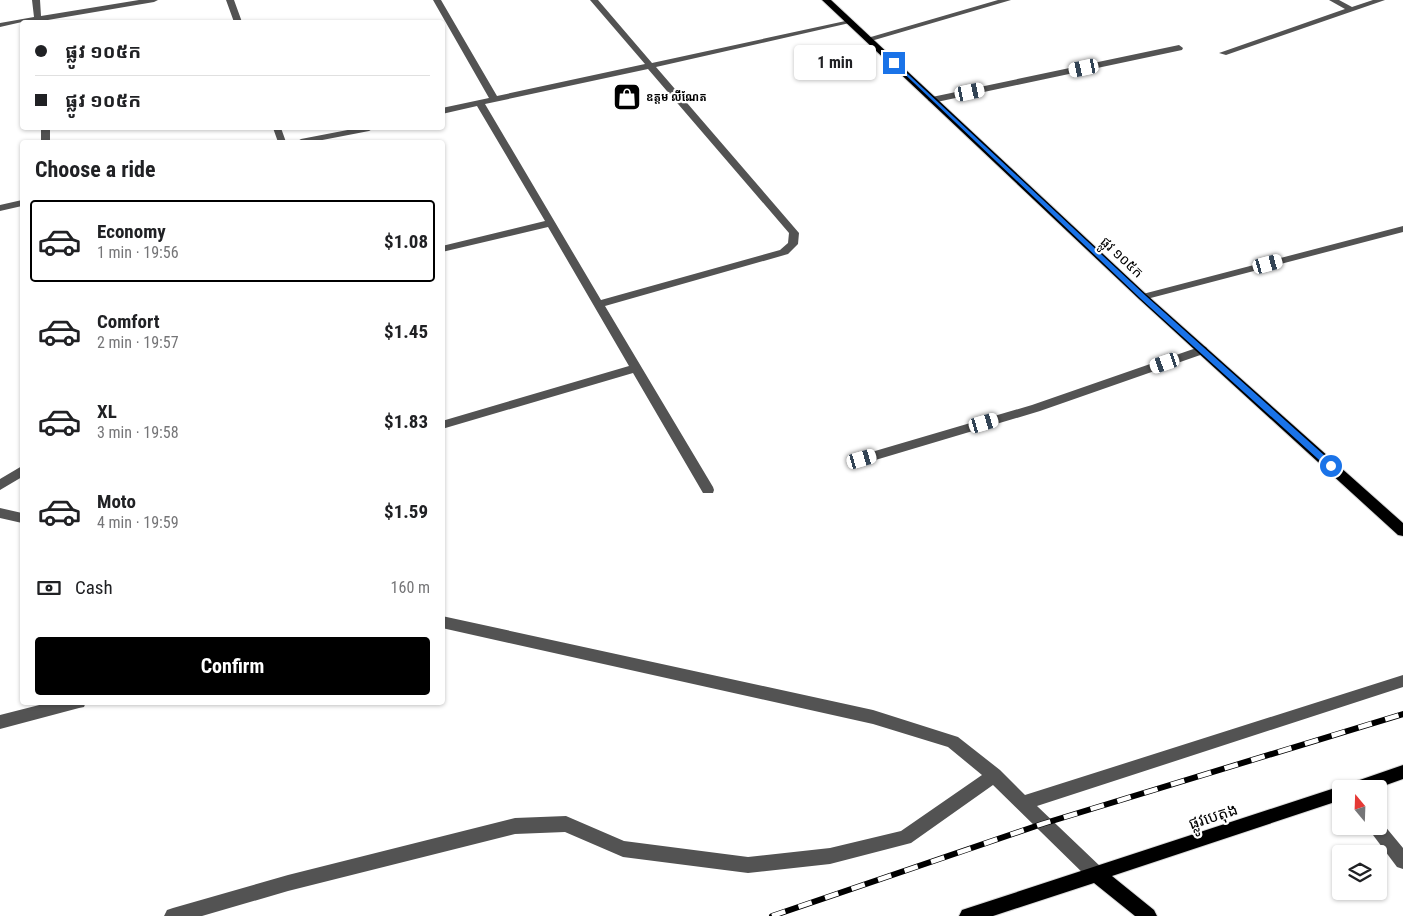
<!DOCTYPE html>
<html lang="en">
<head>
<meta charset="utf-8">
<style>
  :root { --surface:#fff; --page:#f6f6f6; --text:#202124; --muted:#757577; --line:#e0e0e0; --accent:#000 }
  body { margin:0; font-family:"Roboto Condensed","Noto Sans Khmer",sans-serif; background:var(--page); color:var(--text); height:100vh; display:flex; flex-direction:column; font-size:19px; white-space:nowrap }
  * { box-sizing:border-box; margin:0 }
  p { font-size:16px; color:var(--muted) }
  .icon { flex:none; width:28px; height:28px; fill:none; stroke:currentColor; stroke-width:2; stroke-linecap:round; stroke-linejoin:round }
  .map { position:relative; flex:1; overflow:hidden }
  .side { position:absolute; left:20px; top:140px; width:425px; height:565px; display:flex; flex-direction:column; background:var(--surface); border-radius:5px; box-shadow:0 1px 4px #0004 }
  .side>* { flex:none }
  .top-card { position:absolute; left:20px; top:20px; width:425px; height:110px; border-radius:5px; box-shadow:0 1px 4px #0004; display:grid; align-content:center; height:110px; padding:0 15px; background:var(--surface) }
  .needle { width:32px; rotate:341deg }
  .controls { position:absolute; left:1332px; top:780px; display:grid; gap:10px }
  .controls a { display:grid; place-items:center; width:55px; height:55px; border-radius:5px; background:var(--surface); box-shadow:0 1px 4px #0004; font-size:25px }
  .end { position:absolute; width:22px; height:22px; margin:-11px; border:6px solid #1a73e8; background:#fff; box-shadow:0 0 0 2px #fff }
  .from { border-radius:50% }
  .bubble { position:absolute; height:35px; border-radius:5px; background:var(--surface); box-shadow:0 1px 4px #0004; font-size:16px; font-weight:700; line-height:35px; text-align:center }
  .car { position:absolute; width:15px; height:30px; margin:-15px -8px; border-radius:6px; box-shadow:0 0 4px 1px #0007; background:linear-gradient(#fff 24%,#345 0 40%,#fff 0 76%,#345 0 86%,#fff 0) }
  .top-card b { display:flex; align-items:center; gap:18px; height:48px; font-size:19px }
  .top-card b+b { border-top:1px solid var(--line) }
  .top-card i { width:12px; height:12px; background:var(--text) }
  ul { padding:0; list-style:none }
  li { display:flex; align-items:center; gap:15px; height:82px; margin:0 10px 8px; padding:0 5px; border:2px solid transparent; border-radius:5px }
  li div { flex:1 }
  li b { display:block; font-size:19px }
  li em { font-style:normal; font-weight:700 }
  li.on { border-color:var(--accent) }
  li>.icon { width:45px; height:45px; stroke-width:1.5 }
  h2 { padding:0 15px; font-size:22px; line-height:60px }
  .pay { display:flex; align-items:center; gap:12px; height:55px; padding:0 15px; font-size:19px }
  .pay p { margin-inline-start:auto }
  .button { display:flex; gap:10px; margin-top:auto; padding:10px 15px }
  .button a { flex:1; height:58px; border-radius:5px; background:var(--accent); color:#fff; font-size:20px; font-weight:700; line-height:58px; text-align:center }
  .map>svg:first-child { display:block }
</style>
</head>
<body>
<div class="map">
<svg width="1403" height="916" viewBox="0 0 1403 916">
  <rect width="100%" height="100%" fill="#fff"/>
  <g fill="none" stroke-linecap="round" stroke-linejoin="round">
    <g stroke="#dbdbdb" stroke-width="2">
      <path id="major" d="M 822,0 L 831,0 L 1147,295 L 1403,523 L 1403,536 L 1398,535 L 1139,299 Z
        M 1403,765 L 1403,779 L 1375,789 L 1341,789 L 1341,800 L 1112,876 L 1154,910 L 1157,916 L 1135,916 L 1094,883 L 993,916 L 959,916 L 962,910 L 968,908 L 1341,786 L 1347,788 L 1348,784 Z"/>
    </g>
    <path fill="#535353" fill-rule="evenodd" d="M 32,0 L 40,0 L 41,16 L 139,0 L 158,0 L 154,2 L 42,21 L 42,22 L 22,22 L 0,27 L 0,23 L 34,17 Z
      M 226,0 L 234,0 L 242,22 L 234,22 Z
      M 433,0 L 441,0 L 497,96 L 645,64 L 590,0 L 598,0 L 652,63 L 850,20 L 854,22 L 656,67 L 799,233 L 798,244 L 788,254 L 605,306 L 713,487 L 714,490 L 713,493 L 703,493 L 633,373 L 442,429 L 442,421 L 629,366 L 548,227 L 442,252 L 442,246 L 545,221 L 477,106 L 442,114 L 442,108 L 489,98 ZM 648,69 L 789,233 L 788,243 L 780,250 L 601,300 L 485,104 Z
      M 998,0 L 1011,0 L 871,41 L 864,39 Z
      M 1329,0 L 1339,0 L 1352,7 L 1373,0 L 1385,0 L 1226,55 L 1219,53 L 1345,9 Z
      M 1179,45 L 1183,48 L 1182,50 L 932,103 L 928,100 L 932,97 Z
      M 41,128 L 50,128 L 50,142 L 41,142 Z
      M 273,128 L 281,128 L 286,142 L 278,142 Z
      M 358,128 L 374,128 L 369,131 L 312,142 L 296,142 L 301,139 Z
      M 22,200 L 22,206 L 0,211 L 0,205 Z
      M 1403,226 L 1403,232 L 1143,300 L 1138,297 L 1139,295 Z
      M 1202,346 L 1206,347 L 1208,350 L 1206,353 L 1040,411 L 862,464 L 856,459 L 858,456 L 1032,405 Z
      M 22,466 L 22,477 L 0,490 L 0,479 Z
      M 0,508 L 22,513 L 22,523 L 0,518 Z
      M 442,616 L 873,710 L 958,737 L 1000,770 L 1025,795 L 1403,675 L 1403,687 L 1037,806 L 1102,868 L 1104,874 L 1102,880 L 1096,882 L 1090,880 L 993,785 L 911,843 L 830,864 L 748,873 L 623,857 L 565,832 L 515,834 L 288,891 L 202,916 L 164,916 L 167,910 L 173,908 L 288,875 L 515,818 L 566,816 L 624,841 L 748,857 L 830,848 L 901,831 L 982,775 L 948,747 L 873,724 L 442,628 Z
      M 51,702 L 86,702 L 84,707 L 79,708 L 0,729 L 0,715 Z
      M 1379,819 L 1403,848 L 1403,869 L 1397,867 L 1370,831 L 1368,826 L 1379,826 Z"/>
    <use href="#major" fill="#000" fill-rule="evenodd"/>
    <g stroke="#000" stroke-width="6">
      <path id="rail" d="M 772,916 L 1042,824 L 1403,714"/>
    </g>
    <use href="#rail" stroke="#fff" stroke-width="4.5" stroke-dasharray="14" stroke-linecap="butt"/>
  </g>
  <path fill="#1a73e8" d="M 892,62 L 895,62 L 1146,296 L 1334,464 L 1334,468 L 1328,468 L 1141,299 Z"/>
  <defs>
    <g id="shop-square" transform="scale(1.4375)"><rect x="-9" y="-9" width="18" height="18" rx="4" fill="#000" stroke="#fff"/><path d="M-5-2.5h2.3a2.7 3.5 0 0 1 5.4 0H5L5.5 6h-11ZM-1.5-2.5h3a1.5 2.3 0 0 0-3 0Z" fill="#fff"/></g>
  </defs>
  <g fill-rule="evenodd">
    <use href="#shop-square" x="627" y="97"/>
  </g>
  <g text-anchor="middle" stroke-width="4.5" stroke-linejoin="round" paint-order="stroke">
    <g font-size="11" font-weight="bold" fill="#000" stroke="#fff" text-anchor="start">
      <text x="646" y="101">ឧត្តម លីណែត</text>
    </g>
    <g font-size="14" fill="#000" stroke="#fff">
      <text transform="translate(1122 257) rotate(43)" y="5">ផ្លូវ ១០៥ក</text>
    </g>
    <g font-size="16" fill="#000" stroke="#fff">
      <text transform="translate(1213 816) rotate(-18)" y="6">ផ្លូវបេតុង</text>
    </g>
  </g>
</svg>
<div class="controls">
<a><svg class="needle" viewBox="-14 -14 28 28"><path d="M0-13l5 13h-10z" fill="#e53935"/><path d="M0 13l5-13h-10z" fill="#757577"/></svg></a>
<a><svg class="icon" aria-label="layers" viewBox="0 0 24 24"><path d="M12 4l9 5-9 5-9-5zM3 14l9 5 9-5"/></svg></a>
</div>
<i class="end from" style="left:1331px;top:466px"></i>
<i class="end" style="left:894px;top:63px"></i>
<div class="bubble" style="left:794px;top:45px;width:82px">1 min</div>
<i class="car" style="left:1084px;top:68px;rotate:258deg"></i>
<i class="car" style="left:970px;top:92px;rotate:78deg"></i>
<i class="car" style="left:1268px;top:264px;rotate:75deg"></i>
<i class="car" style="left:1165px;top:363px;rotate:251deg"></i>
<i class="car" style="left:984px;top:423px;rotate:74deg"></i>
<i class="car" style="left:862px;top:459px;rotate:74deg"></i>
<div class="top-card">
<b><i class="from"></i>ផ្លូវ ១០៥ក</b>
<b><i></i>ផ្លូវ ១០៥ក</b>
</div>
<section class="side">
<h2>Choose a ride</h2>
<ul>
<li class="on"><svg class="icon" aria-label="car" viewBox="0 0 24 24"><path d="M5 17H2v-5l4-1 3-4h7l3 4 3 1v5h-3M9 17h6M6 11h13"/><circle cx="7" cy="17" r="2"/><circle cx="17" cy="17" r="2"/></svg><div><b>Economy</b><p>1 min · 19:56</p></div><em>$1.08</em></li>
<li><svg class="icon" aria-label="car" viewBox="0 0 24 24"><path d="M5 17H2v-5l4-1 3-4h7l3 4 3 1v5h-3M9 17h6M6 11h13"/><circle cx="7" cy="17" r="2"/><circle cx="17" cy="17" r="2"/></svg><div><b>Comfort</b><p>2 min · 19:57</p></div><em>$1.45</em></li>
<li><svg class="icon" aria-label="car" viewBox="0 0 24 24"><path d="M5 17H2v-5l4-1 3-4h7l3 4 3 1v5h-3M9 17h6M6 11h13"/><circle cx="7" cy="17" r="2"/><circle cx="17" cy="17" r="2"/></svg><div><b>XL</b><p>3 min · 19:58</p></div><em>$1.83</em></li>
<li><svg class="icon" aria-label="car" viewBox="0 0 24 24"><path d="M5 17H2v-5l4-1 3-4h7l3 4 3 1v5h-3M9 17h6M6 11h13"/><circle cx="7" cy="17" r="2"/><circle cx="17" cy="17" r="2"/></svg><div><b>Moto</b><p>4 min · 19:59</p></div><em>$1.59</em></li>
</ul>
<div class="pay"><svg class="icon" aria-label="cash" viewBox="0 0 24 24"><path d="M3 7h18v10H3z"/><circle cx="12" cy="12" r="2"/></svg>Cash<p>160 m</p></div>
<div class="button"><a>Confirm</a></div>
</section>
</div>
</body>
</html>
